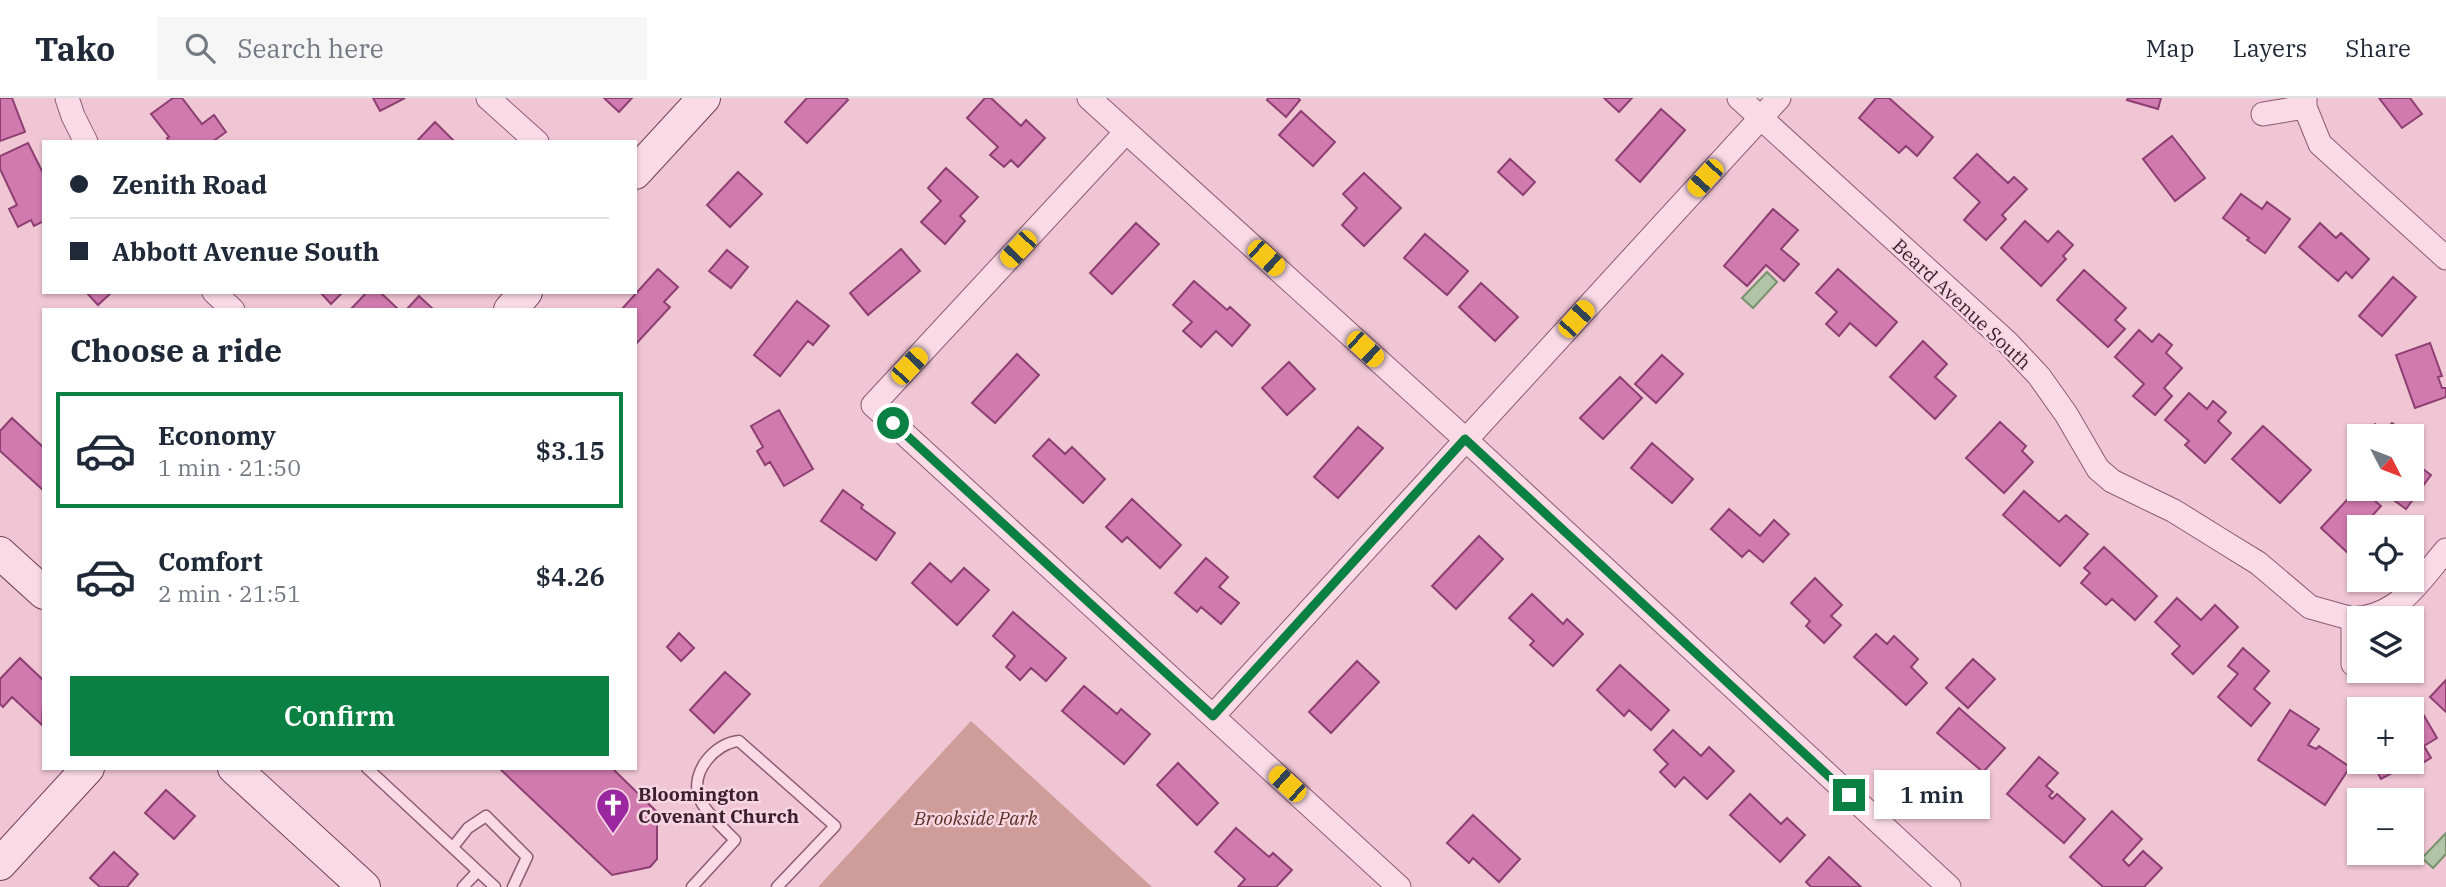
<!DOCTYPE html>
<html lang="en">
<head>
<meta charset="utf-8">
<style>
  :root { --surface:#fff; --page:#f6f6f7; --text:#1f2937; --muted:#747a83; --line:#e0e1e3; --accent:#0b8043 }
  body { margin:0; font-family:"IBM Plex Serif",serif; background:var(--page); color:var(--text); height:100vh; display:flex; flex-direction:column; font-size:26px; white-space:nowrap }
  * { box-sizing:border-box; margin:0 }
  p { font-size:23px; color:var(--muted) }
  .icon { flex:none; width:38px; height:38px; fill:none; stroke:currentColor; stroke-width:2; stroke-linecap:round; stroke-linejoin:round }
  .map { position:relative; flex:1; overflow:hidden }
  .drawer { position:absolute; left:42px; top:210px; width:595px; height:462px; display:flex; flex-direction:column; background:var(--surface); border-radius:0px; box-shadow:0 2px 5px #0004 }
  .drawer>* { flex:none }
  .banner { position:absolute; left:42px; top:42px; width:595px; height:154px; border-radius:0px; box-shadow:0 2px 5px #0004; display:grid; align-content:center; height:154px; padding:0 28px; background:var(--surface) }
  .needle { width:46px; rotate:132deg }
  .fabs { position:absolute; left:2347px; top:326px; display:grid; gap:14px }
  .fabs a { display:grid; place-items:center; width:77px; height:77px; border-radius:0px; background:var(--surface); box-shadow:0 2px 5px #0004; font-size:35px }
  .end { position:absolute; width:32px; height:32px; margin:-16px; border:9px solid #0b8043; background:#fff; box-shadow:0 0 0 4px #fff }
  .from { border-radius:50% }
  .bubble { position:absolute; height:49px; border-radius:0px; background:var(--surface); box-shadow:0 2px 5px #0004; font-size:23px; font-weight:600; line-height:49px; text-align:center }
  .car { position:absolute; width:21px; height:42px; margin:-21px -10px; border-radius:9px; box-shadow:0 0 5px 2px #0007; background:linear-gradient(#f5c518 24%,#345 0 40%,#f5c518 0 76%,#345 0 86%,#f5c518 0) }
  .banner b { display:flex; align-items:center; gap:24px; height:66px; font-size:26px }
  .banner b+b { border-top:2px solid var(--line) }
  .banner i { width:18px; height:18px; background:var(--text) }
  ul { padding:0; list-style:none }
  li { display:flex; align-items:center; gap:21px; height:116px; margin:0 14px 10px; padding:0 14px; border:4px solid transparent; border-radius:0px }
  li div { flex:1 }
  li b { display:block; font-size:26px }
  li em { font-style:normal; font-weight:600 }
  li.current { border-color:var(--accent) }
  li>.icon { width:63px; height:63px; stroke-width:1.5 }
  h2 { padding:0 28px; font-size:32px; line-height:84px }
  .action { display:flex; gap:14px; margin-top:auto; padding:14px 28px }
  .action a { flex:1; height:80px; border-radius:0px; background:var(--accent); color:#fff; font-size:28px; font-weight:600; line-height:80px; text-align:center }
  header { display:flex; align-items:center; gap:42px; box-sizing:border-box; height:98px; padding:0 35px; background:var(--surface); border-bottom:2px solid var(--line) }
  header strong { font-size:33px }
  nav { display:flex; gap:38px; margin-inline-start:auto; font-size:24px }
  .search { width:490px; height:63px; background:var(--page); display:flex; align-items:center; gap:18px; box-sizing:border-box; padding:0 24px; border-radius:0px; color:var(--muted); font-size:26px }
  .map>svg:first-child { display:block }
</style>
</head>
<body>
<header>
<strong>Tako</strong>
<div class="search"><svg class="icon" aria-label="search" viewBox="0 0 24 24"><circle cx="10" cy="10" r="6"/><path d="M15 15l6 6"/></svg>Search here</div>
<nav><a>Map</a><a>Layers</a><a>Share</a></nav>
</header>
<div class="map">
<svg width="2446" height="789" viewBox="0 0 2446 789">
  <rect width="100%" height="100%" fill="#f0c6d4"/>
  <path fill="#cf9d99" d="M 971,623 L 1152,789 L 818,789 Z"/>
  <path fill="#b1c4a8" stroke="#78936d" stroke-width="2" d="M 1767,174 L 1777,184 L 1753,210 L 1742,200 Z
    M 2446,735 L 2446,756 L 2433,770 L 2422,760 Z"/>
  <path fill="#d07aaf" stroke="#8d3f71" stroke-width="2" d="M 0,0 L 12,0 L 25,34 L 0,43 Z
    M 173,0 L 182,0 L 202,26 L 214,17 L 226,34 L 212,44 L 169,44 L 167,40 L 169,39 L 151,16 Z
    M 373,0 L 405,0 L 380,13 Z
    M 604,0 L 632,0 L 619,14 Z
    M 807,0 L 846,0 L 848,2 L 807,45 L 785,24 Z
    M 985,0 L 991,0 L 1021,28 L 1026,22 L 1045,40 L 1018,69 L 1011,62 L 1004,69 L 990,57 L 998,49 L 967,20 Z
    M 1268,0 L 1298,0 L 1300,2 L 1286,19 L 1267,2 Z
    M 1604,0 L 1632,0 L 1619,14 Z
    M 1876,0 L 1889,0 L 1933,39 L 1917,58 L 1906,48 L 1899,55 L 1859,20 Z
    M 2128,0 L 2161,0 L 2158,11 L 2127,2 Z
    M 2379,0 L 2410,0 L 2422,16 L 2402,30 Z
    M 1661,11 L 1685,32 L 1640,84 L 1616,62 Z
    M 1301,13 L 1335,44 L 1313,68 L 1279,37 Z
    M 435,24 L 455,44 L 416,44 Z
    M 2172,38 L 2205,80 L 2175,103 L 2143,61 Z
    M 28,45 L 44,77 L 44,123 L 34,128 L 31,122 L 18,129 L 9,111 L 17,107 L 0,71 L 0,58 Z
    M 1977,56 L 2008,85 L 2014,79 L 2027,91 L 2002,117 L 2006,121 L 1986,142 L 1964,122 L 1980,104 L 1954,80 Z
    M 1510,61 L 1535,84 L 1523,97 L 1498,74 Z
    M 946,70 L 978,99 L 960,118 L 965,123 L 945,146 L 921,124 L 941,103 L 928,90 Z
    M 738,74 L 762,96 L 730,129 L 707,107 Z
    M 1364,75 L 1401,110 L 1364,148 L 1342,127 L 1357,110 L 1343,96 Z
    M 2241,96 L 2262,111 L 2267,104 L 2290,121 L 2265,155 L 2247,142 L 2249,140 L 2223,120 Z
    M 1773,111 L 1798,132 L 1781,151 L 1799,166 L 1784,183 L 1766,167 L 1747,188 L 1724,168 Z
    M 2025,123 L 2048,144 L 2058,133 L 2073,147 L 2063,158 L 2066,161 L 2041,188 L 2001,150 Z
    M 1136,125 L 1159,146 L 1112,196 L 1090,175 Z
    M 2320,125 L 2336,140 L 2341,135 L 2369,161 L 2352,180 L 2346,174 L 2338,183 L 2299,149 Z
    M 1425,136 L 1468,173 L 1447,197 L 1404,160 Z
    M 901,151 L 920,173 L 868,217 L 850,195 Z
    M 727,152 L 748,169 L 731,190 L 709,173 Z
    M 658,171 L 678,189 L 664,204 L 670,209 L 635,247 L 635,212 L 621,212 Z
    M 1838,171 L 1897,224 L 1876,248 L 1850,225 L 1839,238 L 1826,226 L 1837,214 L 1816,195 Z
    M 2084,172 L 2126,210 L 2115,222 L 2125,231 L 2108,249 L 2057,202 Z
    M 2393,179 L 2416,199 L 2382,238 L 2359,218 Z
    M 1194,183 L 1227,212 L 1230,209 L 1250,227 L 1232,248 L 1216,233 L 1201,249 L 1183,233 L 1192,224 L 1173,207 Z
    M 1481,185 L 1518,219 L 1495,243 L 1459,209 Z
    M 86,194 L 112,194 L 98,207 Z
    M 320,194 L 343,194 L 331,206 Z
    M 367,194 L 380,194 L 399,212 L 350,212 Z
    M 419,198 L 434,212 L 406,212 Z
    M 797,203 L 829,228 L 813,247 L 808,243 L 780,278 L 754,257 Z
    M 2139,232 L 2152,244 L 2159,236 L 2172,247 L 2166,255 L 2182,270 L 2164,290 L 2172,298 L 2155,317 L 2133,298 L 2144,286 L 2115,259 Z
    M 1923,243 L 1947,266 L 1935,279 L 1956,298 L 1935,321 L 1890,279 Z
    M 2430,245 L 2442,278 L 2438,279 L 2442,290 L 2446,290 L 2446,299 L 2415,310 L 2396,257 Z
    M 1017,256 L 1039,277 L 995,325 L 972,305 Z
    M 1662,257 L 1683,276 L 1656,305 L 1635,286 Z
    M 1289,264 L 1315,291 L 1287,317 L 1262,290 Z
    M 1620,279 L 1642,300 L 1603,341 L 1580,320 Z
    M 2189,295 L 2207,311 L 2213,303 L 2226,314 L 2218,323 L 2231,335 L 2205,365 L 2185,347 L 2189,343 L 2165,322 Z
    M 779,312 L 813,371 L 784,388 L 770,364 L 765,367 L 757,353 L 763,349 L 751,328 Z
    M 12,320 L 44,350 L 44,393 L 0,353 L 0,333 Z
    M 2000,324 L 2026,348 L 2022,353 L 2033,364 L 2004,395 L 1966,360 Z
    M 2392,325 L 2410,338 L 2366,338 L 2375,326 L 2385,333 Z
    M 2263,328 L 2311,372 L 2280,405 L 2232,361 Z
    M 1358,329 L 1383,350 L 1338,400 L 1314,379 Z
    M 2412,339 L 2422,347 L 2412,362 Z
    M 1049,341 L 1065,356 L 1072,349 L 1105,381 L 1083,405 L 1033,358 Z
    M 1652,345 L 1693,381 L 1672,405 L 1631,370 Z
    M 2412,363 L 2431,377 L 2406,411 L 2384,395 L 2388,390 L 2412,390 Z
    M 2359,389 L 2381,408 L 2362,429 L 2359,429 L 2359,445 L 2349,456 L 2321,430 Z
    M 843,392 L 863,407 L 861,410 L 895,435 L 876,462 L 821,423 Z
    M 2024,393 L 2059,424 L 2066,417 L 2088,436 L 2060,468 L 2003,417 Z
    M 1132,401 L 1181,447 L 1160,470 L 1127,439 L 1122,444 L 1106,429 Z
    M 1729,411 L 1760,438 L 1774,422 L 1789,436 L 1763,464 L 1749,452 L 1742,459 L 1711,431 Z
    M 1479,438 L 1503,461 L 1456,511 L 1432,488 Z
    M 2104,449 L 2157,498 L 2135,522 L 2112,501 L 2106,507 L 2081,485 L 2090,475 L 2084,470 Z
    M 1206,460 L 1228,479 L 1219,489 L 1239,505 L 1221,526 L 1201,509 L 1197,514 L 1175,495 Z
    M 930,465 L 951,484 L 964,470 L 989,492 L 957,527 L 912,485 Z
    M 1815,480 L 1842,507 L 1831,518 L 1841,527 L 1824,545 L 1806,528 L 1810,523 L 1791,505 Z
    M 1532,496 L 1563,526 L 1567,521 L 1583,536 L 1553,568 L 1530,547 L 1534,543 L 1509,520 Z
    M 2177,500 L 2201,522 L 2215,507 L 2238,529 L 2193,576 L 2172,556 L 2180,548 L 2155,524 Z
    M 1013,514 L 1066,560 L 1046,583 L 1031,570 L 1020,582 L 1006,569 L 1015,558 L 993,538 Z
    M 679,535 L 694,550 L 681,563 L 667,549 Z
    M 1876,536 L 1887,546 L 1894,538 L 1918,561 L 1911,569 L 1927,585 L 1906,607 L 1854,559 Z
    M 2243,550 L 2269,573 L 2254,591 L 2270,605 L 2251,628 L 2218,599 L 2238,576 L 2228,568 Z
    M 20,560 L 44,583 L 42,627 L 12,599 L 3,609 L 0,606 L 0,581 Z
    M 1973,561 L 1995,581 L 1968,610 L 1946,590 Z
    M 1357,563 L 1379,584 L 1331,635 L 1309,614 Z
    M 1620,567 L 1669,612 L 1651,632 L 1629,612 L 1624,618 L 1597,592 Z
    M 725,574 L 750,596 L 714,635 L 690,612 Z
    M 2446,582 L 2446,614 L 2430,599 Z
    M 1084,588 L 1117,616 L 1121,611 L 1150,636 L 1124,666 L 1062,613 Z
    M 1959,610 L 2005,650 L 1983,674 L 1937,635 Z
    M 2290,612 L 2319,631 L 2308,647 L 2316,651 L 2319,648 L 2350,669 L 2325,707 L 2258,662 Z
    M 2423,616 L 2437,640 L 2424,648 L 2431,660 L 2412,671 L 2409,666 L 2381,681 L 2371,663 L 2412,663 L 2412,622 Z
    M 1673,632 L 1701,658 L 1709,649 L 1734,673 L 1707,701 L 1684,679 L 1675,689 L 1660,674 L 1668,666 L 1654,652 Z
    M 2039,659 L 2058,675 L 2046,688 L 2053,694 L 2049,698 L 2052,701 L 2057,696 L 2085,721 L 2064,745 L 2007,696 Z
    M 1178,665 L 1218,705 L 1197,727 L 1157,687 Z
    M 499,670 L 612,670 L 657,714 L 657,761 L 650,769 L 612,777 Z
    M 166,692 L 195,718 L 174,741 L 145,715 Z
    M 1750,696 L 1781,726 L 1787,720 L 1805,737 L 1780,764 L 1730,717 Z
    M 2112,713 L 2142,741 L 2123,762 L 2129,768 L 2143,753 L 2162,770 L 2144,789 L 2103,789 L 2070,759 Z
    M 1473,717 L 1520,761 L 1499,784 L 1473,760 L 1469,765 L 1447,745 Z
    M 1236,730 L 1269,759 L 1273,755 L 1292,772 L 1276,789 L 1238,789 L 1245,781 L 1215,754 Z
    M 114,754 L 138,776 L 127,789 L 100,789 L 90,780 Z
    M 1829,759 L 1861,789 L 1811,789 L 1806,784 Z"/>
  <g fill="none" stroke-linecap="round" stroke-linejoin="round">
    <g stroke="#8d5a74" stroke-width="13">
      <path id="lane" d="M 367,670 L 495,789
        M 453,749 L 468,730 L 486,718 L 527,759 L 513,789
        M 463,789 L 478,773
        M 692,789 L 735,742 C 725,732 703,712 699,699 C 690,674 715,645 739,643 L 835,728 L 777,789"/>
    </g>
    <g stroke="#8d5a74" stroke-width="25">
      <path id="street" d="M 67,0 L 73,18 L 86,44
        M 488,0 L 537,44
        M 1089,0 L 1465,341 L 1949,789
        M 1739,0 L 2008,245 L 2039,278 L 2066,316 L 2098,371 L 2112,383 L 2174,413 L 2219,441 L 2258,465 L 2310,509 L 2353,521 L 2359,520
        M 2305,0 L 2305,9 L 2320,46 L 2446,160
        M 2263,16 L 2305,9
        M 1126,34 L 873,307 L 1399,789
        M 214,194 L 233,212
        M 2362,520 C 2403,513 2421,481 2446,452
        M 2353,521 L 2353,566
        M 1213,618 L 1779,0"/>
    </g>
    <g stroke="#6f3e58" stroke-width="34">
      <path id="secondary" d="M 635,75 L 704,0
        M 510,212 L 526,194
        M 0,455 L 44,495
        M 234,670 L 364,789
        M 0,766 L 88,670"/>
    </g>
    <use href="#lane" stroke="#fadae5" stroke-width="10"/>
    <use href="#street" stroke="#fadae5" stroke-width="23"/>
    <use href="#secondary" stroke="#fadae5" stroke-width="32"/>
  </g>
  <g fill="none" stroke-linecap="round" stroke-linejoin="round">
    <path stroke="#0b8043" stroke-width="9" d="M 893,325 L 1213,618 L 1465,341 L 1849,697"/>
  </g>
  <defs>
    <g id="church-pin" transform="scale(1.75)"><path d="M0 17L-7.5 6A9.5 9.5 0 1 1 7.5 6Z" fill="#9a279f" stroke="#f7d6e1"/><path d="M-1.2-6h2.4v3.5h3.3v2.4h-3.3V6h-2.4V-.1h-3.3v-2.4h3.3Z" fill="#fff"/></g>
  </defs>
  <g fill-rule="evenodd">
    <use href="#church-pin" x="613" y="707"/>
  </g>
  <g text-anchor="middle" stroke-width="5" stroke-linejoin="round" paint-order="stroke">
    <g font-size="19" fill="#3c1f2f" stroke="#f7d6e1">
      <text transform="translate(1962 206) rotate(43)" y="7">Beard Avenue South</text>
    </g>
    <g font-size="19" font-weight="bold" fill="#3c1f2f" stroke="#f7d6e1" text-anchor="start">
      <text x="638" y="703">Bloomington<tspan x="638" dy="22">Covenant Church</tspan></text>
    </g>
    <g font-size="19" font-style="italic" fill="#5a3025" stroke="#f7d6e1">
      <text x="976" y="727">Brookside Park</text>
    </g>
  </g>
</svg>
<div class="fabs">
<a><svg class="needle" viewBox="-14 -14 28 28"><path d="M0-13l5 13h-10z" fill="#e53935"/><path d="M0 13l5-13h-10z" fill="#747a83"/></svg></a>
<a><svg class="icon" aria-label="locate" viewBox="0 0 24 24"><circle cx="12" cy="12" r="6"/><path d="M12 2v4M12 18v4M2 12h4M18 12h4"/></svg></a>
<a><svg class="icon" aria-label="layers" viewBox="0 0 24 24"><path d="M12 4l9 5-9 5-9-5zM3 14l9 5 9-5"/></svg></a>
<a>+</a>
<a>−</a>
</div>
<i class="end from" style="left:893px;top:325px"></i>
<i class="end" style="left:1849px;top:697px"></i>
<div class="bubble" style="left:1874px;top:672px;width:116px">1 min</div>
<i class="car" style="left:1705px;top:80px;rotate:222deg"></i>
<i class="car" style="left:1018px;top:151px;rotate:223deg"></i>
<i class="car" style="left:1266px;top:160px;rotate:132deg"></i>
<i class="car" style="left:1576px;top:221px;rotate:42deg"></i>
<i class="car" style="left:1365px;top:251px;rotate:133deg"></i>
<i class="car" style="left:909px;top:268px;rotate:43deg"></i>
<i class="car" style="left:1287px;top:686px;rotate:312deg"></i>
<div class="banner">
<b><i class="from"></i>Zenith Road</b>
<b><i></i>Abbott Avenue South</b>
</div>
<section class="drawer">
<h2>Choose a ride</h2>
<ul>
<li class="current"><svg class="icon" aria-label="car" viewBox="0 0 24 24"><path d="M5 17H2v-5l4-1 3-4h7l3 4 3 1v5h-3M9 17h6M6 11h13"/><circle cx="7" cy="17" r="2"/><circle cx="17" cy="17" r="2"/></svg><div><b>Economy</b><p>1 min · 21:50</p></div><em>$3.15</em></li>
<li><svg class="icon" aria-label="car" viewBox="0 0 24 24"><path d="M5 17H2v-5l4-1 3-4h7l3 4 3 1v5h-3M9 17h6M6 11h13"/><circle cx="7" cy="17" r="2"/><circle cx="17" cy="17" r="2"/></svg><div><b>Comfort</b><p>2 min · 21:51</p></div><em>$4.26</em></li>
</ul>
<div class="action"><a>Confirm</a></div>
</section>
</div>
</body>
</html>
